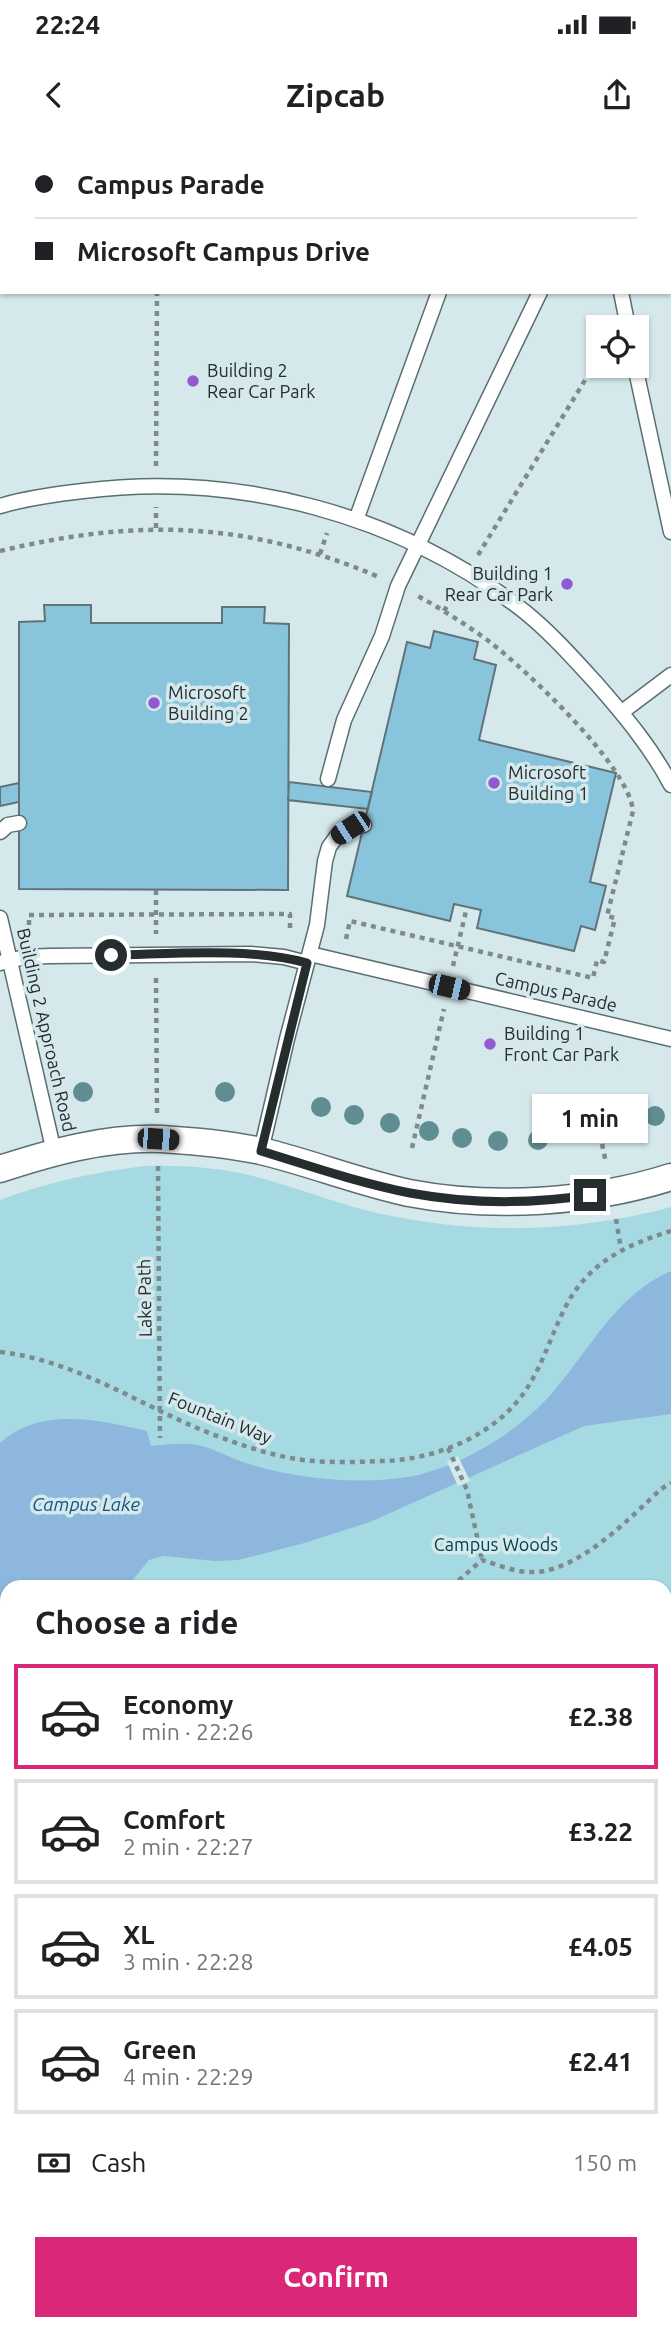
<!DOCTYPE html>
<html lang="en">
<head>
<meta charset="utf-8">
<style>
  :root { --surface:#fff; --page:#f2f2f2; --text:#202124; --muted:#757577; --line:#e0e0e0; --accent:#db2777 }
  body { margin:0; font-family:Ubuntu,sans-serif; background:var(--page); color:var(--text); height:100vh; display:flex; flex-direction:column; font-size:26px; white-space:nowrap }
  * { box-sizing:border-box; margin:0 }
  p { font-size:23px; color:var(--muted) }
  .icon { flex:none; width:38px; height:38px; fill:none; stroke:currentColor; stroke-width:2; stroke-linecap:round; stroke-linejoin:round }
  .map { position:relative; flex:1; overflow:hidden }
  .side { position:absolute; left:0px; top:1440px; width:672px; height:751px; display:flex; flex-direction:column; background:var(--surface); border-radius:21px 21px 0 0; box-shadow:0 2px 5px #0004 }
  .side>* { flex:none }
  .guide { position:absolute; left:0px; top:0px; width:672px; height:154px; box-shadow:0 2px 5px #0004; display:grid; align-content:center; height:154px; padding:0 35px; background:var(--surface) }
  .controls { position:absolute; left:586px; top:175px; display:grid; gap:14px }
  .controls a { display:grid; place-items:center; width:63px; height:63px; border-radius:0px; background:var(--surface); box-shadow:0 2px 5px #0004; font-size:35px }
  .end { position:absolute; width:32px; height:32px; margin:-16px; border:9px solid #252d2e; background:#fff; box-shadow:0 0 0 4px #fff }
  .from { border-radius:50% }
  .bubble { position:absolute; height:49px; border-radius:0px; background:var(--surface); box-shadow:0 2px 5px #0004; font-size:23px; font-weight:600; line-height:49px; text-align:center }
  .car { position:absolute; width:21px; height:42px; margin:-21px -10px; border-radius:9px; box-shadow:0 0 5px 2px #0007; background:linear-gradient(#222 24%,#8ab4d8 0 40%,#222 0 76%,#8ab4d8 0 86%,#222 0) }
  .guide b { display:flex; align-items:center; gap:24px; height:66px; font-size:26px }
  .guide b+b { border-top:2px solid var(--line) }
  .guide i { width:18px; height:18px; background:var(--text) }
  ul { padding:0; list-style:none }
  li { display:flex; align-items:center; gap:21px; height:105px; margin:0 14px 10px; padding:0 21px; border:4px solid var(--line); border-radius:0px }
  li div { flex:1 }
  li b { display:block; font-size:26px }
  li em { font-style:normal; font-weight:600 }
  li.active { border-color:var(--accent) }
  li>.icon { width:63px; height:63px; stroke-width:1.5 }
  h2 { padding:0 35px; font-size:32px; line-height:84px }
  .pay { display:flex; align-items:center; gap:18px; height:77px; padding:0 35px; font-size:26px }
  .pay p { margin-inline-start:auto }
  .action { display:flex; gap:14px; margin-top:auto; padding:14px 35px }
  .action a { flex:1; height:80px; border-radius:0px; background:var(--accent); color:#fff; font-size:28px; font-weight:600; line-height:80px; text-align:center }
  .status { display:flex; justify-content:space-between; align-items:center; height:49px; padding:0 35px; background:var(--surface); direction:ltr }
  .status svg { height:19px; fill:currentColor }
  header { display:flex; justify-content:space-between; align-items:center; height:91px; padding:0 35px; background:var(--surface); font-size:32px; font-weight:600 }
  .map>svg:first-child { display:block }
</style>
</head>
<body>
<div class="status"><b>22:24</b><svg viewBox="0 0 49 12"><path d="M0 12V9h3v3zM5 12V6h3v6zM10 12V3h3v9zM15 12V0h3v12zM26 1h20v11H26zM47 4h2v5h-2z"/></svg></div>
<header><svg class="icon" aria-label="back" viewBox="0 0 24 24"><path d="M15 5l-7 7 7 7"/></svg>Zipcab<svg class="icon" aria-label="share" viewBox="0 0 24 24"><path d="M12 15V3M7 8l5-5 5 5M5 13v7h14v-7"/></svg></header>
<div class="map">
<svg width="671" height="2190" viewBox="0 0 671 2190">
  <rect width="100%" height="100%" fill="#d5e9ec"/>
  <path fill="#a5dae2" d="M 145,1026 C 187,1025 230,1028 271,1041 C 300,1049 328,1060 357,1068 C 461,1095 567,1095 671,1067 L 671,1488 L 665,1489 L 665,1447 L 7,1447 L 7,1726 L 0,1729 L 0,1060 C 47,1042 95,1032 145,1026 Z
    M 671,2175 L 671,2190 L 625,2190 L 644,2184 L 665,2184 L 665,2177 Z
    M 410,2184 L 469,2184 L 471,2190 L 403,2190 Z"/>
  <path fill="#8db7dd" d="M 671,1131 L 671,1274 L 584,1286 L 370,1382 L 301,1404 L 238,1420 L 216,1421 L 163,1416 L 149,1420 L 127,1447 L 7,1447 L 7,1466 L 0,1462 L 0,1303 C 40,1266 100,1280 147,1291 L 151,1306 C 164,1305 177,1303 189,1304 C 207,1304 231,1319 249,1324 C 299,1339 357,1345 408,1337 C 459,1328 520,1291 553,1252 C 590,1209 617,1154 671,1131 Z"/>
  <path fill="#d5e9ec" d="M 458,1316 L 470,1341 L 458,1346 L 447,1322 Z"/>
  <path fill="#89c4dd" stroke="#627279" stroke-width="2" d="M 44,465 L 91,465 L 91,483 L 222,483 L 222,467 L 265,467 L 264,483 L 289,484 L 288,750 L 19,749 L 19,482 L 45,481 Z
    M 434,491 L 478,502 L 474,519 L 496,525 L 479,600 L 616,633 L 590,742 L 606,746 L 595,790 L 581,786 L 574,811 L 477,788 L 481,770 L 454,764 L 450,781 L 347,756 L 407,502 L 430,508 Z
    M 289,642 L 372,652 L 368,669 L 288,660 Z
    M 19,643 L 19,662 L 0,666 L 0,647 Z
    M 665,1642 L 671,1644 L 671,1725 L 665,1722 Z
    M 7,1837 L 7,1906 L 0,1888 L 0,1841 Z
    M 665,1915 L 671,1917 L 671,2150 L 665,2148 Z
    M 0,2125 L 7,2127 L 7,2184 L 217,2184 L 214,2190 L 0,2190 Z"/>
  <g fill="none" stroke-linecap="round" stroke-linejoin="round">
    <g stroke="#5c6e71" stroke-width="17">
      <path id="service" d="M 0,28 L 2,28
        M 621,152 L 628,187
        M 635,226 L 671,392
        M 0,366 C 27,358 56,354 83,351 C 238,331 402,375 525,472 C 551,493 574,519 596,543 C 624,575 651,607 671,645
        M 356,380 L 439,152
        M 622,572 L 671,535
        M 328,639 L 344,580 L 382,496 L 398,446 L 540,152
        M 0,692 L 8,685 L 19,683
        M 0,778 L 54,1012
        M 310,814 L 671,899
        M 0,823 L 25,817 L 50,816 L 251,814 L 284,817 L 307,823
        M 261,1011 L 287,899 L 317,785 L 325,721 L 329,707 L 337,696 L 350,688 L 364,685
        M 665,1837 L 671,1839
        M 0,1957 L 7,1954
        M 0,2084 L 7,2086"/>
    </g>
    <g stroke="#5c6e71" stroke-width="29">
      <path id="minor" d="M 0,1029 C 52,1012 106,997 161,999 C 194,1001 228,1004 261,1011 C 311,1023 358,1042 409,1053 C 493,1069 589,1063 671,1037
        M 665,1521 L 671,1520
        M 0,1770 L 7,1767"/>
    </g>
    <path stroke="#7d8b8d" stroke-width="4.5" stroke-dasharray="5 5" stroke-linecap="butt" d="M 156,326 L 157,152
      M 156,388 L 156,367
      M 0,411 C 138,378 247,381 379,437
      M 320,414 L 327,393
      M 478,415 L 598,219
      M 444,471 L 457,450
      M 156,750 L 156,794
      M 29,795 L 29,775 L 290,774 L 290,792
      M 346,799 L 350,781 L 593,838 L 597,820 L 604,822 L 615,778 L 607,776 L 633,671 C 629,626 527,531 490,502 C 467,485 443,470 418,456
      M 453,826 L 467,767
      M 156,838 L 157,973
      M 602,1004 L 606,1023
      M 412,1008 L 444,869
      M 158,1026 L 160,1298
      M 616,1079 L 621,1109
      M 0,1212 C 72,1220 132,1260 197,1288 C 231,1302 267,1315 303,1320 C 330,1323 357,1322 383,1321 C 430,1320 484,1300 516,1263 C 540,1235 548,1202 564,1170 C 586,1124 625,1105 671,1091
      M 448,1308 L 467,1350 L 482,1420
      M 451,1447 L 482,1420 C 498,1425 517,1433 535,1432 C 580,1430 630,1378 661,1349 L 671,1343
      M 0,1631 L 7,1632"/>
    <use href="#service" stroke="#fff" stroke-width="14"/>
    <use href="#minor" stroke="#fff" stroke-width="26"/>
  </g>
  <g fill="#608d92">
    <circle cx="83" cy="952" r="10"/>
    <circle cx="225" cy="952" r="10"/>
    <circle cx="321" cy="967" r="10"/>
    <circle cx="354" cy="975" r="10"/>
    <circle cx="655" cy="976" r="10"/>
    <circle cx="390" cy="983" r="10"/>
    <circle cx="621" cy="983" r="10"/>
    <circle cx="429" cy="991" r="10"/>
    <circle cx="462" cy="998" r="10"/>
    <circle cx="538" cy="1000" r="10"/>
    <circle cx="498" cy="1001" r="10"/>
  </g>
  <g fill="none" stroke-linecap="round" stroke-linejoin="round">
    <path stroke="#252d2e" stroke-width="9" d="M 111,815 C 172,814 248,807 307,823 L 261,1011 C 310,1026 359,1043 410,1053 C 469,1064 531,1064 590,1055"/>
  </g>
  <g fill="#925ad1" stroke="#d5e9ec" stroke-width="2.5">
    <circle cx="193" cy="241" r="7"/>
    <circle cx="567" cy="444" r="7"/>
    <circle cx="154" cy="563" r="7"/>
    <circle cx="494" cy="643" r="7"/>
    <circle cx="490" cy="904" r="7"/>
  </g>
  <g text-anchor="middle" stroke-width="7" stroke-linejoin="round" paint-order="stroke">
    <g font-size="18" fill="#252d2e" stroke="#d5e9ec" text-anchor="start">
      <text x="207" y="237">Building 2<tspan x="207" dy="21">Rear Car Park</tspan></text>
      <text x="553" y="440" text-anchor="end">Building 1<tspan x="553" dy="21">Rear Car Park</tspan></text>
      <text x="168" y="559">Microsoft<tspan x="168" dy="21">Building 2</tspan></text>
      <text x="508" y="639">Microsoft<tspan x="508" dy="21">Building 1</tspan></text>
      <text x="504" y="900">Building 1<tspan x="504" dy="21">Front Car Park</tspan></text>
    </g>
    <g font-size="18" fill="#252d2e" stroke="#d5e9ec">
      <text transform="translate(556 852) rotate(13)" y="6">Campus Parade</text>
      <text transform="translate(46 890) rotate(77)" y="6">Building 2 Approach Road</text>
      <text transform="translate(145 1158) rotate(-91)" y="6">Lake Path</text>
      <text transform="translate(220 1278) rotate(22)" y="6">Fountain Way</text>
    </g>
    <g font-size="18" fill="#004249" stroke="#d5e9ec">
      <text x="496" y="1411">Campus Woods</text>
    </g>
    <g font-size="19" font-style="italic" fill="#145686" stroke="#d5e9ec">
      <text x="86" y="1371">Campus Lake</text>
    </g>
  </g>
</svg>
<div class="controls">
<a><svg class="icon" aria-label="locate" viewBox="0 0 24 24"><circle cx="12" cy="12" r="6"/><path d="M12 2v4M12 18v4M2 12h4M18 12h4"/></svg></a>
</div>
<i class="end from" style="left:111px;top:815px"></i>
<i class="end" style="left:590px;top:1055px"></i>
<div class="bubble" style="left:532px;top:954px;width:116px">1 min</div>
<i class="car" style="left:350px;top:688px;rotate:237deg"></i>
<i class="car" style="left:449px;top:847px;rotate:103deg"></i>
<i class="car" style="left:158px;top:999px;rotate:94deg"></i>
<div class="guide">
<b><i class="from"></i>Campus Parade</b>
<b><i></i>Microsoft Campus Drive</b>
</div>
<section class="side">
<h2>Choose a ride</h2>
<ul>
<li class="active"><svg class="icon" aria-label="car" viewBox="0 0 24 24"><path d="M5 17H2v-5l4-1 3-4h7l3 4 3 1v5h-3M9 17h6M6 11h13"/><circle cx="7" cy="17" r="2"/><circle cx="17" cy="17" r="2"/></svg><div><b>Economy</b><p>1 min · 22:26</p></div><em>£2.38</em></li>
<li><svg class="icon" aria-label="car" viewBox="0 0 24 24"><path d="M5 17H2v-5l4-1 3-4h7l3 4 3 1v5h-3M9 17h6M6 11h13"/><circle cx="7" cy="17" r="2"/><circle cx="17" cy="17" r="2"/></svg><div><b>Comfort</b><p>2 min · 22:27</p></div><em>£3.22</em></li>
<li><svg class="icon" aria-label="car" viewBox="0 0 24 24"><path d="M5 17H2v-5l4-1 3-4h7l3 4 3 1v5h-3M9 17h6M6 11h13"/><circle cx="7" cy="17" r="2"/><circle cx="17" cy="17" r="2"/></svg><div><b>XL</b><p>3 min · 22:28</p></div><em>£4.05</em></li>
<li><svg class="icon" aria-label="car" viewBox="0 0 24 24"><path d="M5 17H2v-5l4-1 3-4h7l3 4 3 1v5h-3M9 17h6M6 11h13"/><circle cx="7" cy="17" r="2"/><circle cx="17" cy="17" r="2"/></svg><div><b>Green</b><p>4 min · 22:29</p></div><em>£2.41</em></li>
</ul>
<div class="pay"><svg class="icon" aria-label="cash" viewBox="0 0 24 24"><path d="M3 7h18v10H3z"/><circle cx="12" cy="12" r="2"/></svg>Cash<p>150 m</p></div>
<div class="action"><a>Confirm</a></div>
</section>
</div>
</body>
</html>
